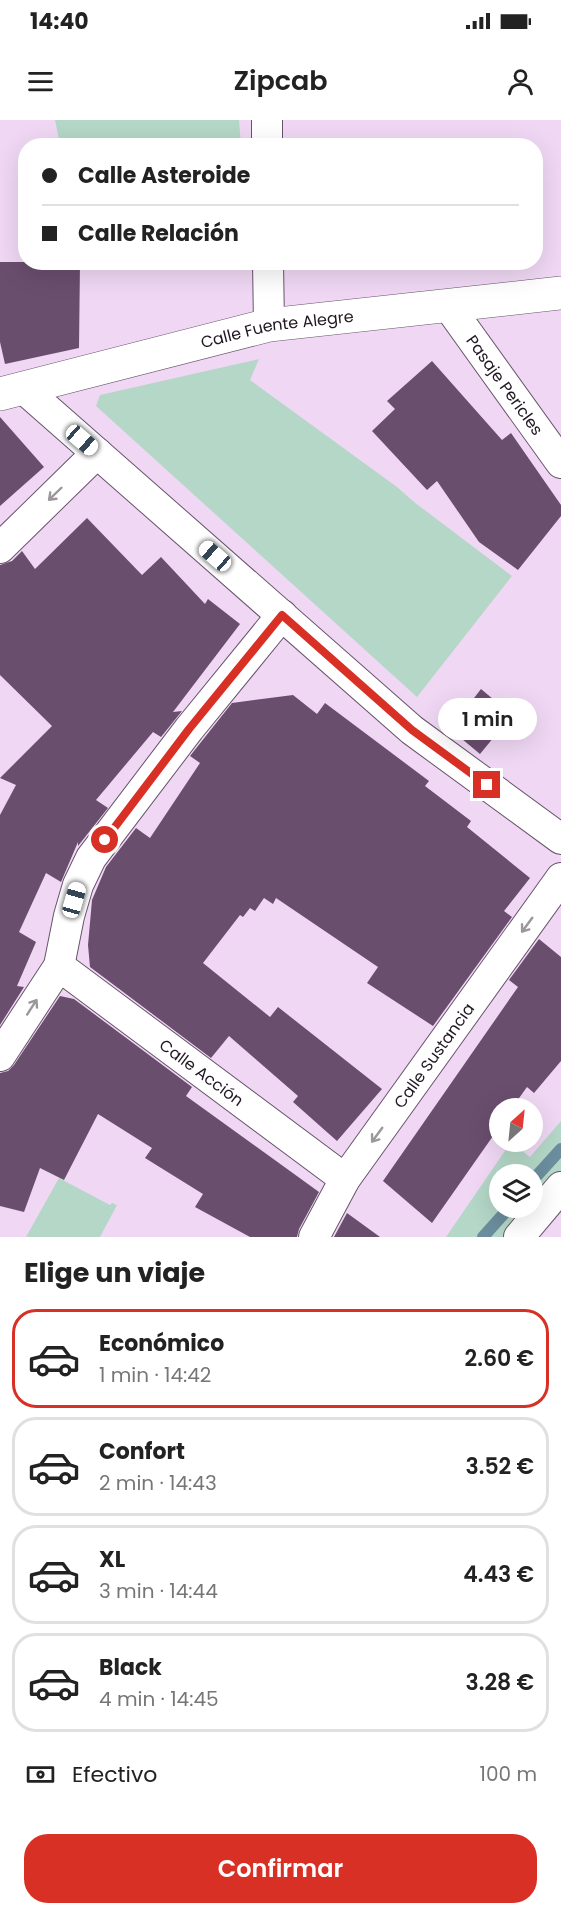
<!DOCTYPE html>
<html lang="es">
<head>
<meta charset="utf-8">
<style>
  :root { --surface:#fff; --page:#f2f2f2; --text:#222; --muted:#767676; --line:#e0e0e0; --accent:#d93025 }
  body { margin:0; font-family:Poppins,sans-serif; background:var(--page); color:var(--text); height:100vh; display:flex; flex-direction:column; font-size:22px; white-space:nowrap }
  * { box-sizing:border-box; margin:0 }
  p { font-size:20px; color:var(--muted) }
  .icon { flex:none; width:33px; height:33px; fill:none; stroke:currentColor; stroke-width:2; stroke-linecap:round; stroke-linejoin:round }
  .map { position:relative; height:1117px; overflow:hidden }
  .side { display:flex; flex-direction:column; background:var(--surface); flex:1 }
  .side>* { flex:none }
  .hud { position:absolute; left:18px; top:18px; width:525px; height:132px; border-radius:24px; box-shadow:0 6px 24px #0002; display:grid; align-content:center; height:132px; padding:0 24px; background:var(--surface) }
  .needle { width:39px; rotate:27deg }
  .controls { position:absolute; left:489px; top:978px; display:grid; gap:12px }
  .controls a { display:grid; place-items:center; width:54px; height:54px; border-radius:50%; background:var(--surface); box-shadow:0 6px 24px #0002; font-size:30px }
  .end { position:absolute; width:27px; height:27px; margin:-14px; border:8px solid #d93025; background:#fff; box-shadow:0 0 0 3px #fff }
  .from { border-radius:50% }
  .bubble { position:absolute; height:42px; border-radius:21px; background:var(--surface); box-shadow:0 6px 24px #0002; font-size:20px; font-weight:600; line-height:42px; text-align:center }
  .car { position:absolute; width:18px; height:36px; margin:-18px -9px; border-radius:8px; box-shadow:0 0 4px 2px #0007; background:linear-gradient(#fff 24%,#345 0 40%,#fff 0 76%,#345 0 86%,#fff 0) }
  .hud b { display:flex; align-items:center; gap:21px; height:57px; font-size:22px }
  .hud b+b { border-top:2px solid var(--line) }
  .hud i { width:15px; height:15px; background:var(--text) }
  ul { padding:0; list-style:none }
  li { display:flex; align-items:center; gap:18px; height:99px; margin:0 12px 9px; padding:0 12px; border:3px solid var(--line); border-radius:24px }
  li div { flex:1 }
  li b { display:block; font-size:22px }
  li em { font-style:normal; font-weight:600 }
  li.active { border-color:var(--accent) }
  li>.icon { width:54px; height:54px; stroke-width:1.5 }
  h2 { padding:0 24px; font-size:27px; line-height:72px }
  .pay { display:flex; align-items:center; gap:15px; height:66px; padding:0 24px; font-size:22px }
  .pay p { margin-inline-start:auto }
  .primary-button { display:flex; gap:12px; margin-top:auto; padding:12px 24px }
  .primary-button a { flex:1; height:69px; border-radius:24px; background:var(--accent); color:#fff; font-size:24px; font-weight:600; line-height:69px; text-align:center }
  .status { display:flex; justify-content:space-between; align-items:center; height:42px; padding:0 30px; background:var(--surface); direction:ltr }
  .status svg { height:16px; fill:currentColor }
  header { display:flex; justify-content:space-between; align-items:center; height:78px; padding:0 24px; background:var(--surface); font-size:27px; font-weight:600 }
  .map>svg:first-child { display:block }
</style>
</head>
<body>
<div class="status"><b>14:40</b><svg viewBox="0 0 49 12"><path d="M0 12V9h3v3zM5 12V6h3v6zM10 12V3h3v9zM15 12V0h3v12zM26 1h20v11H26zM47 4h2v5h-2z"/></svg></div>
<header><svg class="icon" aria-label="menu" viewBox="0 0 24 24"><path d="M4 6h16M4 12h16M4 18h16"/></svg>Zipcab<svg class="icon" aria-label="person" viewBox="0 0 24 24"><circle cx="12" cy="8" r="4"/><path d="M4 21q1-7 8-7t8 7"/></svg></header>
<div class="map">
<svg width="561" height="1117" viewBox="0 0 561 1117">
  <rect width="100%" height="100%" fill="#f0d8f4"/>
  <path fill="#b4d7c7" d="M 55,0 L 239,0 L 241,25 L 60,25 Z
    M 259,239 L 250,260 L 397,367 L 414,382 L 512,456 L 417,577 L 96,286 L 100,275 Z
    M 561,1001 L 561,1053 L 533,1086 L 532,1054 L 500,1054 L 500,1088 L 531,1088 L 505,1117 L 446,1117 L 511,1022 L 530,1037 Z
    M 59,1058 L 110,1085 L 112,1083 L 117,1085 L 100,1117 L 26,1117 Z"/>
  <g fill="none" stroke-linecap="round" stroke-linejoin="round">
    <path stroke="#6b8d9d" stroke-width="12" d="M 532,1061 L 561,1029
      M 483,1117 L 509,1088"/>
  </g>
  <path fill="#6a4e6e" d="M 0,142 L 80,142 L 79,228 L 5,244 L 0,222 Z
    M 432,241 L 502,320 L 511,313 L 561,385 L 561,396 L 518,450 L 479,422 L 437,361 L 427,370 L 372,311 L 395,289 L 387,281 Z
    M 0,297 L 44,347 L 0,386 Z
    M 87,398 L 142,455 L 161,437 L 205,484 L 208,479 L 240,504 L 173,592 L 182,591 L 161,617 L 153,612 L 96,680 L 108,688 L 78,726 L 78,722 L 61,762 L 46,753 L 19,812 L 36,822 L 17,866 L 24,867 L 0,905 L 0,695 L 16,665 L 0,658 L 52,606 L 0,555 L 0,445 L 12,441 L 22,431 L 35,449 Z
    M 481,569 L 512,595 L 480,634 L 450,609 Z
    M 293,575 L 317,594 L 325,583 L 429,661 L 425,666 L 471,701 L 467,707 L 530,758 L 504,791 L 512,797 L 433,906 L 367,863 L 378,847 L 276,778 L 273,784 L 264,778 L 255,791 L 250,788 L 243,797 L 240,795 L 203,843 L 270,897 L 278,887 L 382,969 L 337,1021 L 293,982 L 298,976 L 229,916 L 211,938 L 90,847 L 88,825 L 92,780 L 106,747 L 136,708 L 150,718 L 200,643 L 190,636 L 232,583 Z
    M 539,819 L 561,837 L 561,941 L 534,973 L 527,967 L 512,988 L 500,988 L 500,1006 L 432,1103 L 383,1061 L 518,867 L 509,860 Z
    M 60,876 L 74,879 L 192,967 L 186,976 L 319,1072 L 299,1109 L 297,1117 L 250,1117 L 195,1087 L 203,1074 L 145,1038 L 152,1028 L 98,994 L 64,1060 L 40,1048 L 24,1092 L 0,1086 L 0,953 L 8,951 L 14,945 Z
    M 347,1093 L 380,1117 L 334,1117 Z"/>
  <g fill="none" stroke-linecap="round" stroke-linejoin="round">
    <g stroke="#68546b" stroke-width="32">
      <g id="street">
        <path d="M 267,0 L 267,26"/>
        <path d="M 268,142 L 269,205"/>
        <path id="s1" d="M 449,187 L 561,343"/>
        <path d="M 23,268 L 412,610 L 561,719"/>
        <path d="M 0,428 L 97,333"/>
        <path id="s2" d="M 59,846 L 345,1059"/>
        <path d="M 0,936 L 59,846 L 69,796 L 78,765 L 91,738 L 189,609 L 282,495"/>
        <path id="s3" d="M 314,1117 L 345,1059 L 561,758"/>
        <path d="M 519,1117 L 561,1067"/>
      </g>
    </g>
    <g stroke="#68546b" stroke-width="34">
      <g id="secondary">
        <path id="s4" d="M 0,274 L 269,205 L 561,173"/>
      </g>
    </g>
    <use href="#street" stroke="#fff" stroke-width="30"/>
    <use href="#secondary" stroke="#fff" stroke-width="33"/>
  </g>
  <defs><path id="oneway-shaft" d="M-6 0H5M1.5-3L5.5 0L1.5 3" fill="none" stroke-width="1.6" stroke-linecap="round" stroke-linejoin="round" transform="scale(1.5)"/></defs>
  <g stroke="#9b979b">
    <use href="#oneway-shaft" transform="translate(55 374) rotate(136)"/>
    <use href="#oneway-shaft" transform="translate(527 805) rotate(126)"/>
    <use href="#oneway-shaft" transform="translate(32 887) rotate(-57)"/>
    <use href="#oneway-shaft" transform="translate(377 1015) rotate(126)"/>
  </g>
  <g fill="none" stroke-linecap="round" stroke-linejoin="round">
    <path stroke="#d93025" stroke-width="8" d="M 105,720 L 189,609 L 282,495 L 412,610 L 487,665"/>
  </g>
  <g text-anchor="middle" stroke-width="6" stroke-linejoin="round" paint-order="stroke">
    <g font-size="16" fill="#201821" stroke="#fff">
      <text dy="6" stroke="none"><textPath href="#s4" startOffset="285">Calle Fuente Alegre</textPath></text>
      <text dy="6" stroke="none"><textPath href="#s1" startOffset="96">Pasaje Pericles</textPath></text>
      <text dy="6" stroke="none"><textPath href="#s3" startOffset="218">Calle Sustancia</textPath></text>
      <text dy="6" stroke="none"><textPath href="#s2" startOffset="178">Calle Acción</textPath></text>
    </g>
  </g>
</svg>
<div class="controls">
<a><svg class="needle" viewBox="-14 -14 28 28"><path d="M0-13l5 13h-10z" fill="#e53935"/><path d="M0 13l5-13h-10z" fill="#767676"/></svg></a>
<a><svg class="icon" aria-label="layers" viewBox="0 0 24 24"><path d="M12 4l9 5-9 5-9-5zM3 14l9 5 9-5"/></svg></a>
</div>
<i class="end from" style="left:105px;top:720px"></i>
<i class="end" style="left:487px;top:665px"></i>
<div class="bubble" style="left:438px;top:578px;width:99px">1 min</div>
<i class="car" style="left:82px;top:320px;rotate:131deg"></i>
<i class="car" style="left:215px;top:436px;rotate:311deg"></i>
<i class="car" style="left:74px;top:780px;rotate:16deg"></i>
<div class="hud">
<b><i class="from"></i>Calle Asteroide</b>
<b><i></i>Calle Relación</b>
</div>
</div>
<section class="side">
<h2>Elige un viaje</h2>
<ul>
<li class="active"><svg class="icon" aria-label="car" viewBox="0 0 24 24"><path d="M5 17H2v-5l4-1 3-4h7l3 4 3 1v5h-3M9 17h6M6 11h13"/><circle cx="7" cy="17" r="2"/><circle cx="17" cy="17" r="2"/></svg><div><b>Económico</b><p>1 min · 14:42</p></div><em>2.60 €</em></li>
<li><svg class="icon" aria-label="car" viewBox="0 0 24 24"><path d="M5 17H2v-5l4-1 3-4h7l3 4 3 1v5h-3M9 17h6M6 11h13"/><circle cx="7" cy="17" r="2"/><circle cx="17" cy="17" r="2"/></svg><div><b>Confort</b><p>2 min · 14:43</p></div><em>3.52 €</em></li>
<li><svg class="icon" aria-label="car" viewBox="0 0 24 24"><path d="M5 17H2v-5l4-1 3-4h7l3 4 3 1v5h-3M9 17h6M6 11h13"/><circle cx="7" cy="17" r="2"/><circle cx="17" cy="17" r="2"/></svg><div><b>XL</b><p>3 min · 14:44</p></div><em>4.43 €</em></li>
<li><svg class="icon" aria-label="car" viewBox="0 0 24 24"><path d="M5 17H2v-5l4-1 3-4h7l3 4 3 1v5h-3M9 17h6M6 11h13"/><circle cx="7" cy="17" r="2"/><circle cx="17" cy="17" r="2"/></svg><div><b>Black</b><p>4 min · 14:45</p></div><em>3.28 €</em></li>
</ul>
<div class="pay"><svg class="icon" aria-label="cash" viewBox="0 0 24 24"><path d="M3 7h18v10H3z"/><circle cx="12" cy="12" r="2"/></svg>Efectivo<p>100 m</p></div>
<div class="primary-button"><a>Confirmar</a></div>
</section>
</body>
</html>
